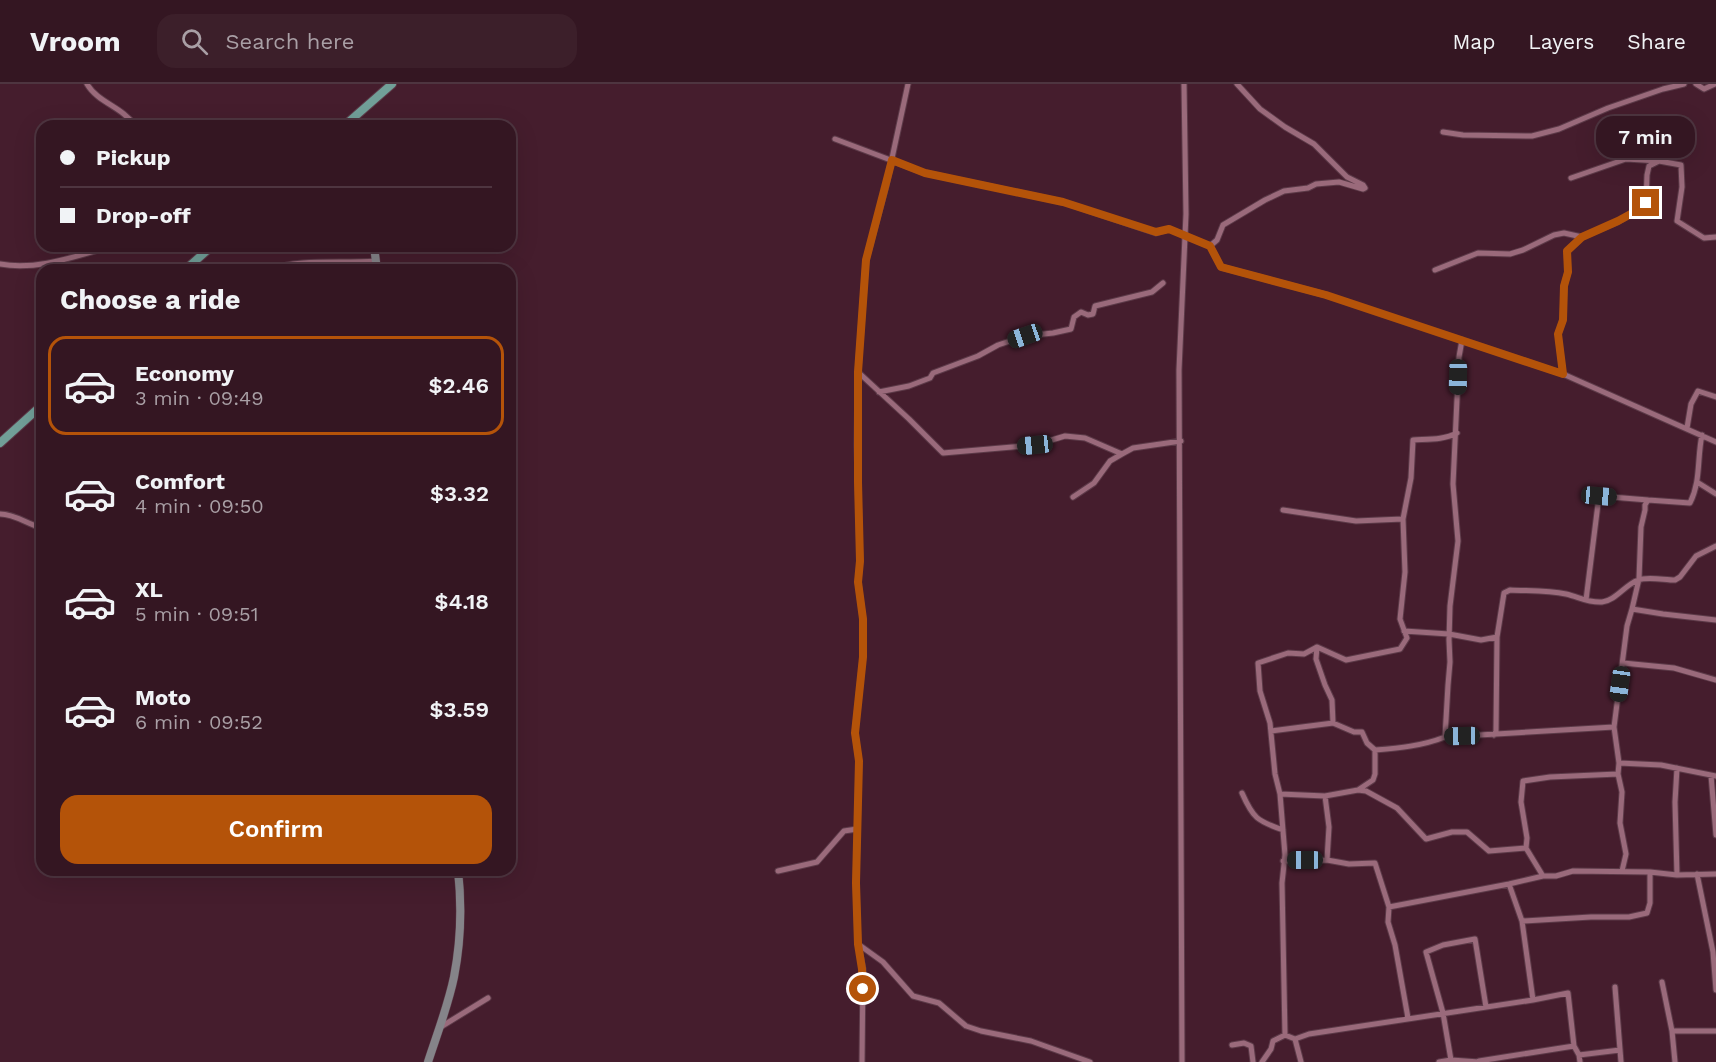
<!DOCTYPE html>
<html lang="en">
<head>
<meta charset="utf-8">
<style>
  :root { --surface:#341622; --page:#3c1f2a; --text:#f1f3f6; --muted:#a99fa5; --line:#4e3540; --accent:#b45309 }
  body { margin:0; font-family:"Work Sans",sans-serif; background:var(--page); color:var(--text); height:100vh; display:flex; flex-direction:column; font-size:22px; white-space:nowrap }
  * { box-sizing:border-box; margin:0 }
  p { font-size:20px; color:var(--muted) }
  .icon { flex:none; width:33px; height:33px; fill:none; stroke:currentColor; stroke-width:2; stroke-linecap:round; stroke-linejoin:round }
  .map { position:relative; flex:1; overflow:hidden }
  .drawer { position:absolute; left:36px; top:180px; width:480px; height:612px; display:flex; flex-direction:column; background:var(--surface); border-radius:18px; box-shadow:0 6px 24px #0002,0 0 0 2px var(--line) }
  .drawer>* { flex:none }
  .hud { position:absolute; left:36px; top:36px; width:480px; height:132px; border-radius:18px; box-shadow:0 6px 24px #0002,0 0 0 2px var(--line); display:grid; align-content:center; height:132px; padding:0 24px; background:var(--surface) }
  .end { position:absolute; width:27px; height:27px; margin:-14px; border:8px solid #b45309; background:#fff; box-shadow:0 0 0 3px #fff }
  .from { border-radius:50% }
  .bubble { position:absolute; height:42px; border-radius:18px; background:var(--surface); box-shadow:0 6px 24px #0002,0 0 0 2px var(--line); font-size:20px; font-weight:600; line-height:42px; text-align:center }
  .car { position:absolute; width:18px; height:36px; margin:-18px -9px; border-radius:8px; box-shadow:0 0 4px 2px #0007; background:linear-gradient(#222 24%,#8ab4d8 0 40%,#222 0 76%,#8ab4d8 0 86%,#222 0) }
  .hud b { display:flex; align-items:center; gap:21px; height:57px; font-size:22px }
  .hud b+b { border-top:2px solid var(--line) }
  .hud i { width:15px; height:15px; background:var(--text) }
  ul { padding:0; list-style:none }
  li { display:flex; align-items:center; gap:18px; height:99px; margin:0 12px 9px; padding:0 12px; border:3px solid transparent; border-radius:18px }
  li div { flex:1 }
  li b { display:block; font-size:22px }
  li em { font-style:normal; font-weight:600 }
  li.on { border-color:var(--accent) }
  li>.icon { width:54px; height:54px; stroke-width:1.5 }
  h2 { padding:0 24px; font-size:27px; line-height:72px }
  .primary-button { display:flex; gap:12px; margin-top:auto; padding:12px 24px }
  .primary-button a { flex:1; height:69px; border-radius:18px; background:var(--accent); color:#fff; font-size:24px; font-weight:600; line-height:69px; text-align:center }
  header { display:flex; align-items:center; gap:36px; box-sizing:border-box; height:84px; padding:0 30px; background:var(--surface); border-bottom:2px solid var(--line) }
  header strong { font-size:28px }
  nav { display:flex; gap:33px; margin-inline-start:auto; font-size:21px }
  .search { width:420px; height:54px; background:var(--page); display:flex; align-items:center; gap:15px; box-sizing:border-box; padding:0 21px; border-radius:18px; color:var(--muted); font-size:22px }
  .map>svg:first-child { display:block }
</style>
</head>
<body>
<header>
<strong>Vroom</strong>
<div class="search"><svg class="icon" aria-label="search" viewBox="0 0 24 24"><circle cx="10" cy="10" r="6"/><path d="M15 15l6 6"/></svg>Search here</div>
<nav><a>Map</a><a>Layers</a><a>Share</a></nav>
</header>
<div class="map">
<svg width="1716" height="978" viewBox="0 0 1716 978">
  <rect width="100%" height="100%" fill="#451d2d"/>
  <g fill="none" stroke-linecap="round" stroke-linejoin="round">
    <g stroke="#5c3a48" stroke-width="7">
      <path id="street" d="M 87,0 C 98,19 123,23 135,42
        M 1237,0 L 1260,25 L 1285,43 L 1314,60 L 1347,93 L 1363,101 L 1365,104 L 1363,105 L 1339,98 L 1316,100 L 1308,104 L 1284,107 L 1265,116 L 1223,141 L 1217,156 L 1210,162 L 1221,183 L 1326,211 L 1563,290 L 1716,358
        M 1696,0 L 1704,5 L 1715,0
        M 1443,48 L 1463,51 L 1532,52 L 1559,45 L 1608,24 L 1663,5 L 1684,0
        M 835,55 L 925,89 L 1063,118 L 1156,149 L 1169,145 L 1210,162
        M 1571,94 L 1626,75 L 1659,77 L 1681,81 L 1682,103 L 1677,137 L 1704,154 L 1716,153
        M 0,180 C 37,187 76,172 112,162
        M 267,186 C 302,174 339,180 376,177
        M 1435,186 L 1478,169 L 1510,170 L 1523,166 L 1554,151 L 1564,149 L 1582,153
        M 858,288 L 909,335 L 943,369 L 1035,361 L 1065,352 L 1085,354 L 1122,370 L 1133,364 L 1181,357
        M 1563,290 L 1558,250 L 1563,236 L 1564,202 L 1568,188 L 1567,167 L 1582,153 L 1619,137 L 1638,126 L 1646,119 L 1647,91 L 1649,82 L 1659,77
        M 879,308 L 909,302 L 930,294 L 933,289 L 978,272 L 998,261 L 1025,252 L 1053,249 L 1071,245 L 1074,233 L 1081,228 L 1088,231 L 1093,230 L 1095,222 L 1152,208 L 1163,199
        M 1687,344 L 1691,320 L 1698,307 L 1716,313
        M 1702,351 C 1697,374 1701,397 1690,419 L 1648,416 L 1645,421 L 1645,426 L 1641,443 L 1639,495 L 1632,525 L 1663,530 L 1716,536
        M 1697,398 L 1716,410
        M 1073,413 L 1094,399 L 1110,377 L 1122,370
        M 1283,426 L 1356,437 L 1403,435
        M 0,430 C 15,430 27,440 42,444
        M 1586,516 L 1599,412 L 1648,416
        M 1404,547 L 1449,550 L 1481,556 L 1497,553
        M 1317,563 L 1316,575 L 1325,601 L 1332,616 L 1333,639
        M 1623,579 L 1674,584 L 1716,596
        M 1271,647 L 1333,639 L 1354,648 L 1362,648 L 1367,659 L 1375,666 C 1399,664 1422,662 1445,653 L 1614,643
        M 1494,651 L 1496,647 L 1497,553 L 1504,509 L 1510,506 C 1528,507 1548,506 1566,510 C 1579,513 1588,519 1602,518 C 1615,517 1625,501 1638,496 C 1648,492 1664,496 1675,496 L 1680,493 L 1696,472 L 1716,462
        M 1445,653 L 1448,601 L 1450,578 L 1449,556 L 1450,522 L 1458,457 L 1453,400 L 1459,273 L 1462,256
        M 1619,679 L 1661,681 L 1716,692
        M 1677,684 L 1675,718 L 1677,791
        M 1711,691 L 1716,751
        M 1358,706 L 1366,707 L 1397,724 L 1426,755 L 1452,748 L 1467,748 L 1489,767 L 1526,764
        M 1242,709 C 1253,734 1257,737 1283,746
        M 1280,710 L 1325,712 L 1358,706 L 1373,696 L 1375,690 L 1375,666
        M 1325,712 L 1329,743 L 1327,776
        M 1283,777 L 1327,776 L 1349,780 L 1375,779 L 1389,823 L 1388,838 L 1395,861 L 1408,934
        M 778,787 L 817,778 L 844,747 L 857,745
        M 1622,787 L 1626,770 L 1620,739 L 1622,708 L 1618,690 L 1619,679 L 1614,643 L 1627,542 L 1632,525
        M 1697,790 L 1713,868 L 1716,906
        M 1543,792 L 1526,764 L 1527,754 L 1521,718 L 1523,697 L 1550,693 L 1618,690
        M 1509,800 L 1522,837 L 1533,916
        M 1389,823 L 1509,800 L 1543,792 L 1556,792 L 1573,787 L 1650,788 L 1677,791 L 1716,790
        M 1522,837 L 1591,833 L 1629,833 L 1647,829 L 1650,819 L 1650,788
        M 858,860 L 883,878 L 913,912 L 939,919 L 966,942 L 981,947 L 1031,957 L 1090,978
        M 1662,898 L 1672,947 L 1675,978
        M 1615,903 L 1621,978
        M 439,944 L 488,914
        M 1672,947 L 1716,947
        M 1285,951 L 1282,799 L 1285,771 L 1284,759 L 1280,710 L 1275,690 L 1270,639 L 1260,607 L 1258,579 L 1288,569 L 1304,570 L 1317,563 L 1346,576 L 1400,565 L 1407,554 L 1400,535 L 1405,488 L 1403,435 L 1411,394 L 1413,356 C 1427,355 1444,356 1457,349
        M 1295,955 L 1301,978
        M 1232,961 L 1244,959 L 1251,962 L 1253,978
        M 1579,971 L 1620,966
        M 1479,977 L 1574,962
        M 862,978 L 863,885 L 858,860 L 856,799 L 859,677 L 855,649 L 863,573 L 863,535 L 858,498 L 860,477 L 857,361 L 858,288 L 866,176 L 886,102 L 908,0
        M 1182,978 L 1179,286 L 1186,130 L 1184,0
        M 1262,978 L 1271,965 L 1273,957 L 1285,951 L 1295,955 L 1309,950 L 1533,916 L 1568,909 L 1574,962 L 1579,971 L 1580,978
        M 1439,978 L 1451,976
        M 1479,978 L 1451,976 L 1443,929 L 1426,868 L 1443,861 L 1475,855 L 1486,923"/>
    </g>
    <g stroke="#5c3a48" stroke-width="9">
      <path id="secondary" d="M 374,162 L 377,186
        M 428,978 C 437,950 448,922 454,893 C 461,857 462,822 458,786"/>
    </g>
    <g stroke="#5c3a48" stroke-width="10">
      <path id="primary" d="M 344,42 L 392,0
        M 185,186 L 212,162
        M 0,359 L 42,321"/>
    </g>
    <use href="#street" stroke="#9a6a7b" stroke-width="5"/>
    <use href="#secondary" stroke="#858489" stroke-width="8"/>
    <use href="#primary" stroke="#719f98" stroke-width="8"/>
  </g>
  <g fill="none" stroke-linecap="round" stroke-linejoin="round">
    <path stroke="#b45309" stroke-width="8" d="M 863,905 L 862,885 L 858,860 L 856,799 L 859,677 L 855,649 L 863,573 L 863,535 L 858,498 L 860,477 L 858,398 L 858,288 L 866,176 L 892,76 L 925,89 L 1063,118 L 1156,148 L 1169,145 L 1210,162 L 1221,183 L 1326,211 L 1563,290 L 1558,250 L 1563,236 L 1564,202 L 1568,188 L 1567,167 L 1582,153 L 1618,137 L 1638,126 L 1646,119"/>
  </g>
</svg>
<i class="end from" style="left:863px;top:905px"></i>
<i class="end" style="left:1646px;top:119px"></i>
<div class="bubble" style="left:1596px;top:32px;width:99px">7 min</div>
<i class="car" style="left:1025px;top:252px;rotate:251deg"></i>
<i class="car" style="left:1458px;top:293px;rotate:181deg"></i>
<i class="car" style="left:1035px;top:361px;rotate:264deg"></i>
<i class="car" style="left:1599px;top:412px;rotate:95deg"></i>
<i class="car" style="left:1620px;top:600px;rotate:188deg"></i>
<i class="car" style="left:1462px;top:652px;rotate:269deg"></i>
<i class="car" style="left:1305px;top:776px;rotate:270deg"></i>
<div class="hud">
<b><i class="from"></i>Pickup</b>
<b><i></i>Drop-off</b>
</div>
<section class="drawer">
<h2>Choose a ride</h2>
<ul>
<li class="on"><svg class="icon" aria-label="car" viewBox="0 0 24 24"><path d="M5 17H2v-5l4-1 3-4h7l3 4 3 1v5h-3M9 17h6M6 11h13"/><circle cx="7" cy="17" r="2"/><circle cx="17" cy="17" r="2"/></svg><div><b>Economy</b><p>3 min · 09:49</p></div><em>$2.46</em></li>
<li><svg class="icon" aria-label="car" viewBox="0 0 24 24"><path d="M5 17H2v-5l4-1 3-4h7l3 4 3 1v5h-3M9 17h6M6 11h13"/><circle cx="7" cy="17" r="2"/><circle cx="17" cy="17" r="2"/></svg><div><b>Comfort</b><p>4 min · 09:50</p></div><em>$3.32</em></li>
<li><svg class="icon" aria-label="car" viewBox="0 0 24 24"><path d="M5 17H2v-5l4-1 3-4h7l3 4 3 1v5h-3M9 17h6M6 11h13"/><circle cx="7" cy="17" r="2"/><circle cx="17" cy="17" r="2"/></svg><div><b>XL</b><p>5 min · 09:51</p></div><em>$4.18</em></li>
<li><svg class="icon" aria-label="car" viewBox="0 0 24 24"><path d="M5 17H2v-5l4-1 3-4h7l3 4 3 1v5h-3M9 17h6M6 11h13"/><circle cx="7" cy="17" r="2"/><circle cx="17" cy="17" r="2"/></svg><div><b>Moto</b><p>6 min · 09:52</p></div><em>$3.59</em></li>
</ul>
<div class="primary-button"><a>Confirm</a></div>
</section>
</div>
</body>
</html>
